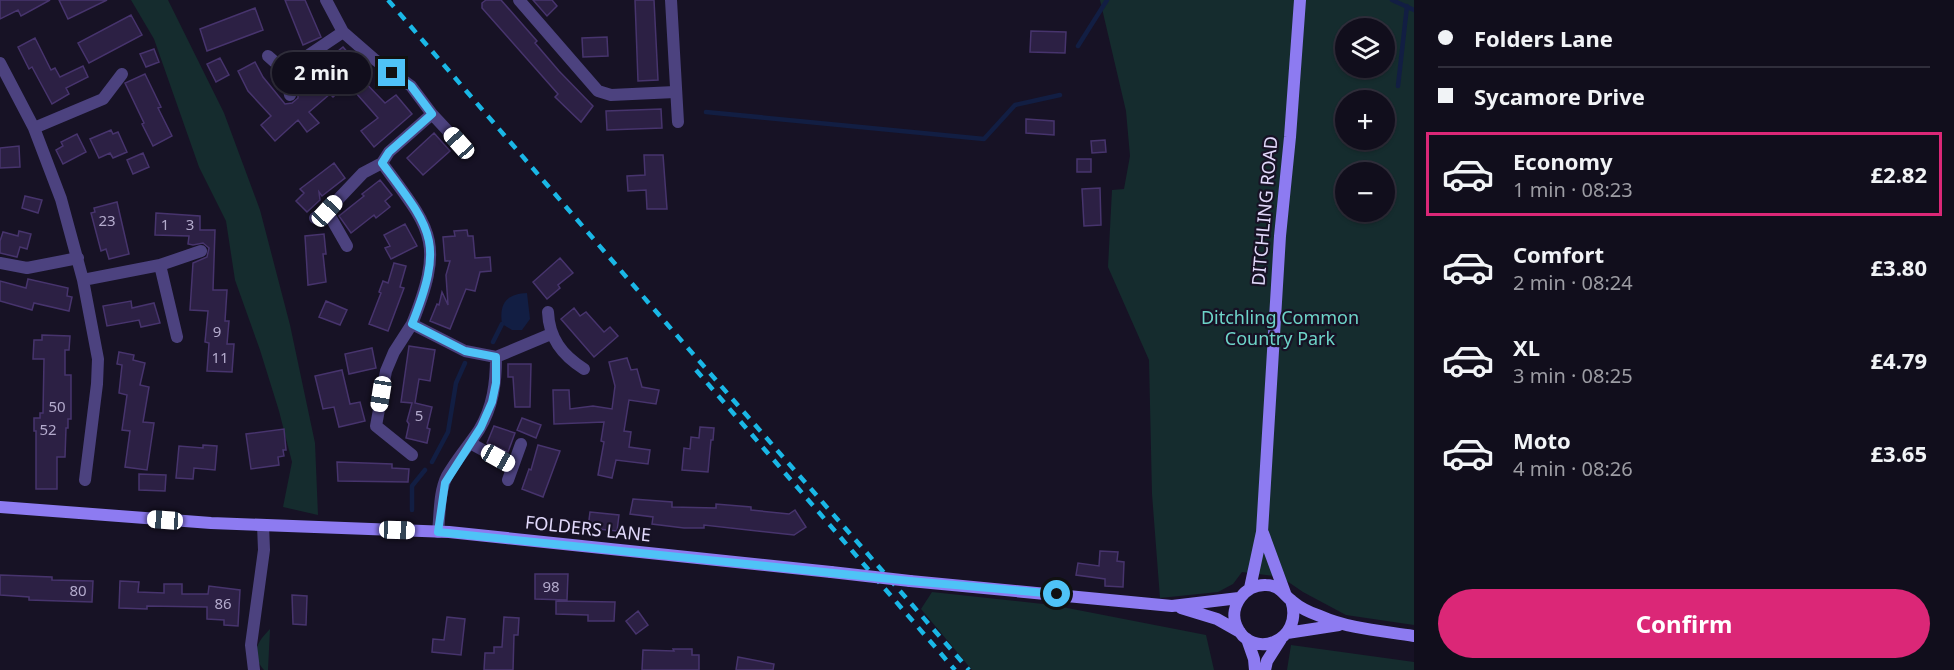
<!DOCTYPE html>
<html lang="en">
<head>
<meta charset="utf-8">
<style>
  :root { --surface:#110e1c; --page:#1e1c29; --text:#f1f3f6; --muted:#9c9ca3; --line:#302e3b; --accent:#db2777 }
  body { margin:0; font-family:"Noto Sans",sans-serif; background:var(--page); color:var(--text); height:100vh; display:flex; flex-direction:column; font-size:22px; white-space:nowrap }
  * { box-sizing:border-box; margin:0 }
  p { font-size:20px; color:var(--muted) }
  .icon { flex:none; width:33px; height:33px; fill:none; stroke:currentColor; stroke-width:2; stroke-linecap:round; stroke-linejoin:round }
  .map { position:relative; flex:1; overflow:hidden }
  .panel { display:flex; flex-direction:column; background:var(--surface); width:540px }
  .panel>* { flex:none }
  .hud { display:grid; align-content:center; height:132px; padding:0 24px; background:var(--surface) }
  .tools { position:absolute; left:1335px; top:18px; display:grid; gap:12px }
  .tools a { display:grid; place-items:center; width:60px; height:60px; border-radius:50%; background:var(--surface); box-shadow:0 2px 4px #0004,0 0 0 2px var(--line); font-size:30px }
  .end { position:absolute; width:27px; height:27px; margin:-14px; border:8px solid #4fc3f7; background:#111; box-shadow:0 0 0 3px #111 }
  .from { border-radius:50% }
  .bubble { position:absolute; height:42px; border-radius:21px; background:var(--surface); box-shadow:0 2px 4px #0004,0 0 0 2px var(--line); font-size:20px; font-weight:700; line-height:42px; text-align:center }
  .car { position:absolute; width:18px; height:36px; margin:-18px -9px; border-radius:8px; box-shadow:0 0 4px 2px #0007; background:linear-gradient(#fff 24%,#345 0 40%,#fff 0 76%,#345 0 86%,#fff 0) }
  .hud b { display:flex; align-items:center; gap:21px; height:57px; font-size:22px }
  .hud b+b { border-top:2px solid var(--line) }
  .hud i { width:15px; height:15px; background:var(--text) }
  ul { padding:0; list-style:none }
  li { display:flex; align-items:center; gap:18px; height:84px; margin:0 12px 9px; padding:0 12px; border:3px solid transparent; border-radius:0px }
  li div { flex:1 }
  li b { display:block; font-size:22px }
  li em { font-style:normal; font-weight:700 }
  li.selected { border-color:var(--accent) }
  li>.icon { width:54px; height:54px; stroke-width:1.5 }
  .primary-button { display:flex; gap:12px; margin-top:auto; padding:12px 24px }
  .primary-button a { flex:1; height:69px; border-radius:36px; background:var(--accent); color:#fff; font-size:24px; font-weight:700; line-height:69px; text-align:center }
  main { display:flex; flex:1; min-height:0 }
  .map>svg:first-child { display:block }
</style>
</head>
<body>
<main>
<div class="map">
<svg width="1414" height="670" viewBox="0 0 1414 670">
  <rect width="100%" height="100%" fill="#171225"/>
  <path fill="#152c2e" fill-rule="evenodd" d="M 131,0 L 168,0 L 224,113 L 260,210 L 290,325 L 315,443 L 318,515 L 283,507 L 292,462 L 279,411 L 260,350 L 235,280 L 226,221 L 199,167 L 154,39 Z
    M 1100,0 L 1414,0 L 1414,625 L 1346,615 L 1303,592 L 1281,577 L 1242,572 L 1233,584 L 1218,592 L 1160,598 L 1152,494 L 1149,360 L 1108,267 L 1112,190 L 1124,189 L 1130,156 L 1126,111 ZM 1346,28 L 1384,28 L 1384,68 L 1346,68 ZM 1346,100 L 1384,100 L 1384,140 L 1346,140 ZM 1346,172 L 1384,172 L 1384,212 L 1346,212 Z
    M 932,592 L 1052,605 L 1206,635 L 1214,670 L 972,670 L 921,609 Z
    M 270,629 L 268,670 L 264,670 C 250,654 257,642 270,629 Z
    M 1291,645 L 1414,662 L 1414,670 L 1287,670 Z"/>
  <path fill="#121e43" d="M 527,293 L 530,319 L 522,330 L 512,330 L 502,324 C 499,304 506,294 527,293 Z"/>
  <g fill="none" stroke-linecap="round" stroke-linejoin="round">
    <path stroke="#121e43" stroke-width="4.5" d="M 1392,0 L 1414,10
      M 1078,46 L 1107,0
      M 1398,86 L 1407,6
      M 706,112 L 984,139 L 1015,105 L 1060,95
      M 493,342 L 502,324
      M 432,462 L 448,432 L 456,383 L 465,363
      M 412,510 L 412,486 L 425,470"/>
  </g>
  <path fill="#2c2044" stroke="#47346d" stroke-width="1.5" d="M 0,0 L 50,0 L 21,16 L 18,10 L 0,19 Z
    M 59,0 L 107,0 L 68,19 Z
    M 285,0 L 305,0 L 321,37 L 303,45 Z
    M 486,0 L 501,0 L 537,41 L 535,43 L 559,71 L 593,106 L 581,122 L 555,97 L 558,94 L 482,8 L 482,3 Z
    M 533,0 L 552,0 L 557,6 L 547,16 Z
    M 635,0 L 654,0 L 658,80 L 638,81 Z
    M 255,8 L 263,30 L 207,51 L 200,29 Z
    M 131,15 L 142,35 L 89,63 L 78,43 Z
    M 1031,31 L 1066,32 L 1065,53 L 1030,52 Z
    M 607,37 L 608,56 L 583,57 L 582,38 Z
    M 35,38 L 51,70 L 55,68 L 60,77 L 83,66 L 88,77 L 66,88 L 69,94 L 52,104 L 32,67 L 29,69 L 18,47 Z
    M 343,47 L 357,63 L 355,65 L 359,71 L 356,73 L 385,103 L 396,95 L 412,114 L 374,147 L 361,131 L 378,118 L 348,84 L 333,97 L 330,94 L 309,112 L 319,123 L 307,132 L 298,120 L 275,141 L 261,125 L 271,116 L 248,91 L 238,71 L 255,62 L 263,77 L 285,104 L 292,103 L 298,98 L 298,93 L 327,68 L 323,63 Z
    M 154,49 L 159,62 L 146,67 L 140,54 Z
    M 220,58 L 229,75 L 216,82 L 207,64 Z
    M 145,74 L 161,107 L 158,108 L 172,136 L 153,146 L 142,124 L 144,123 L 125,83 Z
    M 661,109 L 662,128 L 607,130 L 606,111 Z
    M 1026,119 L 1054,121 L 1054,135 L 1026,133 Z
    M 111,130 L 113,134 L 118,132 L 127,152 L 113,158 L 110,153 L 99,158 L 90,139 Z
    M 434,133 L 450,151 L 423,175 L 407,158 Z
    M 77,134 L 86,152 L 63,164 L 56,150 L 63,146 L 61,142 Z
    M 1105,140 L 1106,152 L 1092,153 L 1091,141 Z
    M 19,146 L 20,167 L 0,168 L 0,148 Z
    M 143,153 L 149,167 L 133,174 L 127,160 Z
    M 644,155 L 663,155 L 667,209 L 647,209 L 646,190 L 628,191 L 627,176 L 645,175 Z
    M 1077,159 L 1091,159 L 1091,172 L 1077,172 Z
    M 334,163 L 345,178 L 322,196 L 319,192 L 320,200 L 307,212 L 296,201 L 304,193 L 300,189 Z
    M 380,180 L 392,195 L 385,201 L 390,207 L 376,218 L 374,215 L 351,233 L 339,216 L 364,196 L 362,194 Z
    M 1100,188 L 1101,225 L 1084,226 L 1082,189 Z
    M 25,196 L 42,200 L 38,213 L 22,208 Z
    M 117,202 L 129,254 L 109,259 L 106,249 L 101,251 L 91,213 L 95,212 L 94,208 Z
    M 156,213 L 200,216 L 200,230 L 215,230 L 213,290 L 227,290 L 225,321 L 229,321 L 227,344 L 234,344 L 232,372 L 207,371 L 209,343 L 205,342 L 208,311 L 190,310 L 193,263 L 207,257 L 209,248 L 203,243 L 193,245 L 188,244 L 189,236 L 155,235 Z
    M 405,224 L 417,246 L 391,259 L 385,248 L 390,246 L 384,235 Z
    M 467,230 L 468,236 L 473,236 L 475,258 L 490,257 L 491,271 L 480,272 L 475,291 L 466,289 L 450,329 L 430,321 L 437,304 L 439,305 L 442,292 L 448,305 L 446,275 L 450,261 L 445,261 L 443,237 L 455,236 L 454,231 Z
    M 19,231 L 31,234 L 27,249 L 20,247 L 17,257 L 0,253 L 0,241 L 3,232 L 18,236 Z
    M 324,234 L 326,254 L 323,254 L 326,282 L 308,285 L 305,236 Z
    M 560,258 L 573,273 L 558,285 L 560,288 L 547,299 L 533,282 Z
    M 394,263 L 406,266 L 400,287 L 404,288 L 388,331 L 369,324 L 381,293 L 379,292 L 383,281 L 388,283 Z
    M 28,279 L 68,288 L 67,296 L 72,297 L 69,311 L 34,303 L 32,310 L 0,301 L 0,281 L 26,288 Z
    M 131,301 L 132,308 L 154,303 L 160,323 L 141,327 L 139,320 L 107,326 L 103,306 Z
    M 326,301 L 347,310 L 340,325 L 319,317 Z
    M 574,308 L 580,316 L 586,312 L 604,332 L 610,327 L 618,336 L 594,357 L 561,319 Z
    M 42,335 L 70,336 L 69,350 L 65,350 L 65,375 L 71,375 L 71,419 L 68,419 L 68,428 L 66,428 L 65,457 L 57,457 L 57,489 L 36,489 L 36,431 L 34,431 L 34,418 L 40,418 L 40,413 L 43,413 L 44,359 L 33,359 L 34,340 L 42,340 Z
    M 409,346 L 435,350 L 430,381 L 419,379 L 415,403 L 432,407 L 427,428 L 430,429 L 427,443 L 406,438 L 409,424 L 407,421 L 412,403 L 401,402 Z
    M 372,348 L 376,368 L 349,374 L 345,354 Z
    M 119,352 L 134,355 L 133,360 L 145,363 L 140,385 L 149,387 L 143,422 L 154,423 L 147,470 L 125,467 L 130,431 L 122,430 L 127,395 L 119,393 L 122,365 L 117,364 Z
    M 627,358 L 631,370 L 637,369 L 642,387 L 659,390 L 656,404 L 629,400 L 624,431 L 631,432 L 629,447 L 650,450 L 648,464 L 616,460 L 612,478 L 598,475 L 604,442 L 601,441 L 604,422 L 554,424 L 553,390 L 569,390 L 570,409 L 593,406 L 612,409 L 615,386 L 609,362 Z
    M 508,364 L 531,364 L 530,407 L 515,407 L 513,377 L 508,377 Z
    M 342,370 L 350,404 L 360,402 L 365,421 L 339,427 L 334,407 L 323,409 L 315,376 Z
    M 522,418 L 541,425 L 536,438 L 517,430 Z
    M 494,426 L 515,433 L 508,452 L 487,443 Z
    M 700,427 L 714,428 L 713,440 L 711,440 L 708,472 L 682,470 L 684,448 L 690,449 L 691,437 L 699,438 Z
    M 284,429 L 286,450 L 283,450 L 284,456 L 278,457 L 279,465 L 251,469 L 246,434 Z
    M 203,445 L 217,446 L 215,470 L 194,468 L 193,479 L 176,478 L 179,446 L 203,448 Z
    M 538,445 L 560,451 L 543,497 L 522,489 L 529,469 L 531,470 Z
    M 337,462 L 392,464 L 392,468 L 409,469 L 408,482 L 338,481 Z
    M 139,474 L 166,475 L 165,491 L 139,490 Z
    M 633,499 L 672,502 L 672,507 L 716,508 L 716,504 L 751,507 L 751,510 L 789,514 L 795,510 L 806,527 L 794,535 L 704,525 L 704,528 L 684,528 L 652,524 L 653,517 L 630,514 Z
    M 590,512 L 619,515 L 617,531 L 588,528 Z
    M 1100,551 L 1118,552 L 1117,561 L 1124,562 L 1123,587 L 1105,586 L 1105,579 L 1076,575 L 1078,563 L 1099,566 Z
    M 535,574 L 568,574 L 567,600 L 535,599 Z
    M 0,575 L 52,577 L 52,580 L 93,581 L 92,602 L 29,600 L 29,597 L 0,595 Z
    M 120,581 L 139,582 L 138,592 L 164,593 L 164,584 L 182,584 L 182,594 L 208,594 L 209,586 L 240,590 L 238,626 L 224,625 L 224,620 L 207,619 L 207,607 L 147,606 L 147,609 L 119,608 Z
    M 292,595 L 307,596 L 306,625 L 293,624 Z
    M 556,601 L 615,602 L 614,621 L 588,621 L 588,615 L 556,614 Z
    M 638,611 L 648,625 L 636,634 L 626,621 Z
    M 447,617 L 465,619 L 461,655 L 432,652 L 433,639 L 444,640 Z
    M 504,617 L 519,618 L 518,635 L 514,635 L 513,670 L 484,670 L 485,653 L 494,653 L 494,647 L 502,647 Z
    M 673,649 L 692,649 L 692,655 L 699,655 L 699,670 L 642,670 L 643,650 L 674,651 Z
    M 738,657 L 774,664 L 773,670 L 736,670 Z"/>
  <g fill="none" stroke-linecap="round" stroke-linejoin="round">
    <path stroke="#4c427f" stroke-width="12" d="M 326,0 L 343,32 L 374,59 L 411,86 L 432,114 L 389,152 L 382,163 C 432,231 445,241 412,324 L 465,351 L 496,357 C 496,383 493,407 479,430 C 469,445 456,460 447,476 C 439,492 440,514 438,532
      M 519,0 L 598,91 L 611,95 L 675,92
      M 671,0 L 678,122
      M 268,56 L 285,71 L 343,32
      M 0,63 L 34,128 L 61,199 L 83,280 L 98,359 L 97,384 L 85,480
      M 285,71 L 290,95
      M 432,114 L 459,143
      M 34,128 L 103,99 L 122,74
      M 327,211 L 347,246
      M 315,218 L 327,211 L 363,173 L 382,163
      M 0,263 L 27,268 L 78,258
      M 160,265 L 177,337
      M 83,280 L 160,265 L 201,251
      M 548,312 C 549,338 562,355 584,369
      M 412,324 L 394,352 L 386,371 L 376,426 L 412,455
      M 496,357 L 551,334
      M 470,443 L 512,466
      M 508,480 L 521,444
      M 254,670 L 251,645 L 264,550 L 263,525"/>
    <path stroke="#8d7bf1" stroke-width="12" d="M 0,507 L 211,523 L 449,532 L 831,572
      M 1263,533 L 1285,593
      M 910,581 L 1172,606 L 1239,598
      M 1250,588 L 1262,532 L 1280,236 L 1290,137 L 1300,0
      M 1291,600 C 1305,641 1251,662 1236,625 C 1229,606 1245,584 1266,585 C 1279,585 1283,594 1292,601 C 1299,607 1311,613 1320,616 C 1349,629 1383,631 1414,636
      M 1181,608 L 1217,619 L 1240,632
      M 1287,633 L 1339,625
      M 1247,639 L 1254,659 L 1255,670
      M 1265,670 L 1267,661 L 1281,639"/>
    <path stroke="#1ab7e6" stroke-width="4.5" stroke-dasharray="9 8" stroke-linecap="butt" d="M 388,0 L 653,308 L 969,670
      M 696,370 L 955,670"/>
    <path stroke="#8d7bf1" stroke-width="12" d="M 831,572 L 910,581"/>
  </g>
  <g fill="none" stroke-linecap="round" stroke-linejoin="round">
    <path stroke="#4fc3f7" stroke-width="8" d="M 392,73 L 411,86 L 432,114 L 389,152 L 382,163 C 432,230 445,241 412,324 L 465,351 L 496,357 L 496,383 L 492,402 L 481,427 L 445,483 L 438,532 L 910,581 L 1057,594"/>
  </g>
  <g text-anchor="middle" stroke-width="4.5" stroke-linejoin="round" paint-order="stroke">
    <g font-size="15" fill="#b4abcd">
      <text x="107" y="226">23</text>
      <text x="165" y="230">1</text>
      <text x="190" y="230">3</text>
      <text x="217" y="337">9</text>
      <text x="220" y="363">11</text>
      <text x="57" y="412">50</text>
      <text x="419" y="421">5</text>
      <text x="48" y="435">52</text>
      <text x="551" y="592">98</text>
      <text x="78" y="596">80</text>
      <text x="223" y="609">86</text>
    </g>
    <g font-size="18" fill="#e2d9fb" stroke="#171225">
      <text transform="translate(1265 211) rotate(-85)" y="6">DITCHLING ROAD</text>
      <text transform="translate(588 529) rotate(6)" y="6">FOLDERS LANE</text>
    </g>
    <g font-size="18" fill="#6dd4c8" stroke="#171225">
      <text x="1280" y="324">Ditchling Common<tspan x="1280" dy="21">Country Park</tspan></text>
    </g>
  </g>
</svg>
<div class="tools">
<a><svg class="icon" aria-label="layers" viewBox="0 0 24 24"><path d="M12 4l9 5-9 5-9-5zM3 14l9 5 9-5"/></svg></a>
<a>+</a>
<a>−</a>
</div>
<i class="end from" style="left:1057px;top:594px"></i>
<i class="end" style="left:392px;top:73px"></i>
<div class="bubble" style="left:272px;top:52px;width:99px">2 min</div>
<i class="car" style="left:459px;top:143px;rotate:318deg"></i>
<i class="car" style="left:327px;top:211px;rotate:43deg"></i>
<i class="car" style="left:381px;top:394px;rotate:189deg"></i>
<i class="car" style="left:498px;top:458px;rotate:119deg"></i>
<i class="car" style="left:165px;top:520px;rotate:274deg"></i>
<i class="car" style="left:397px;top:530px;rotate:92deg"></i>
</div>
<section class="panel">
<div class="hud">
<b><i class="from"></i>Folders Lane</b>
<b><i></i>Sycamore Drive</b>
</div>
<ul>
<li class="selected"><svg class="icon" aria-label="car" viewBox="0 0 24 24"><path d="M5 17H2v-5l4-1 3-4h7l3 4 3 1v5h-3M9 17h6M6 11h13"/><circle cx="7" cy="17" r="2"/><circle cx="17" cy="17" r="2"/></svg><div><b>Economy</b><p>1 min · 08:23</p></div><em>£2.82</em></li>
<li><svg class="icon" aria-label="car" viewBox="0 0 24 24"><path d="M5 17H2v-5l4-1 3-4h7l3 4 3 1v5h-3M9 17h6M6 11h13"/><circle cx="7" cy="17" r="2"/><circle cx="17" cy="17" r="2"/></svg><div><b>Comfort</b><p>2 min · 08:24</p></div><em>£3.80</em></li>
<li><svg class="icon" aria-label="car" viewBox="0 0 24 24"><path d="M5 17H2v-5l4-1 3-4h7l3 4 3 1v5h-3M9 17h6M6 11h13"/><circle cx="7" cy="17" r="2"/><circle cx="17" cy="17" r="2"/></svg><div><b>XL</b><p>3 min · 08:25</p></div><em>£4.79</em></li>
<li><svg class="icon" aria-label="car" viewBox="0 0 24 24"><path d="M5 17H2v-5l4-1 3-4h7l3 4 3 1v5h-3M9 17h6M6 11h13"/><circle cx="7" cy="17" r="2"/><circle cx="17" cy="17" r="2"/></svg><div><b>Moto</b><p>4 min · 08:26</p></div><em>£3.65</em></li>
</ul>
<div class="primary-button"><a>Confirm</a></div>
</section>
</main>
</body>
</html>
